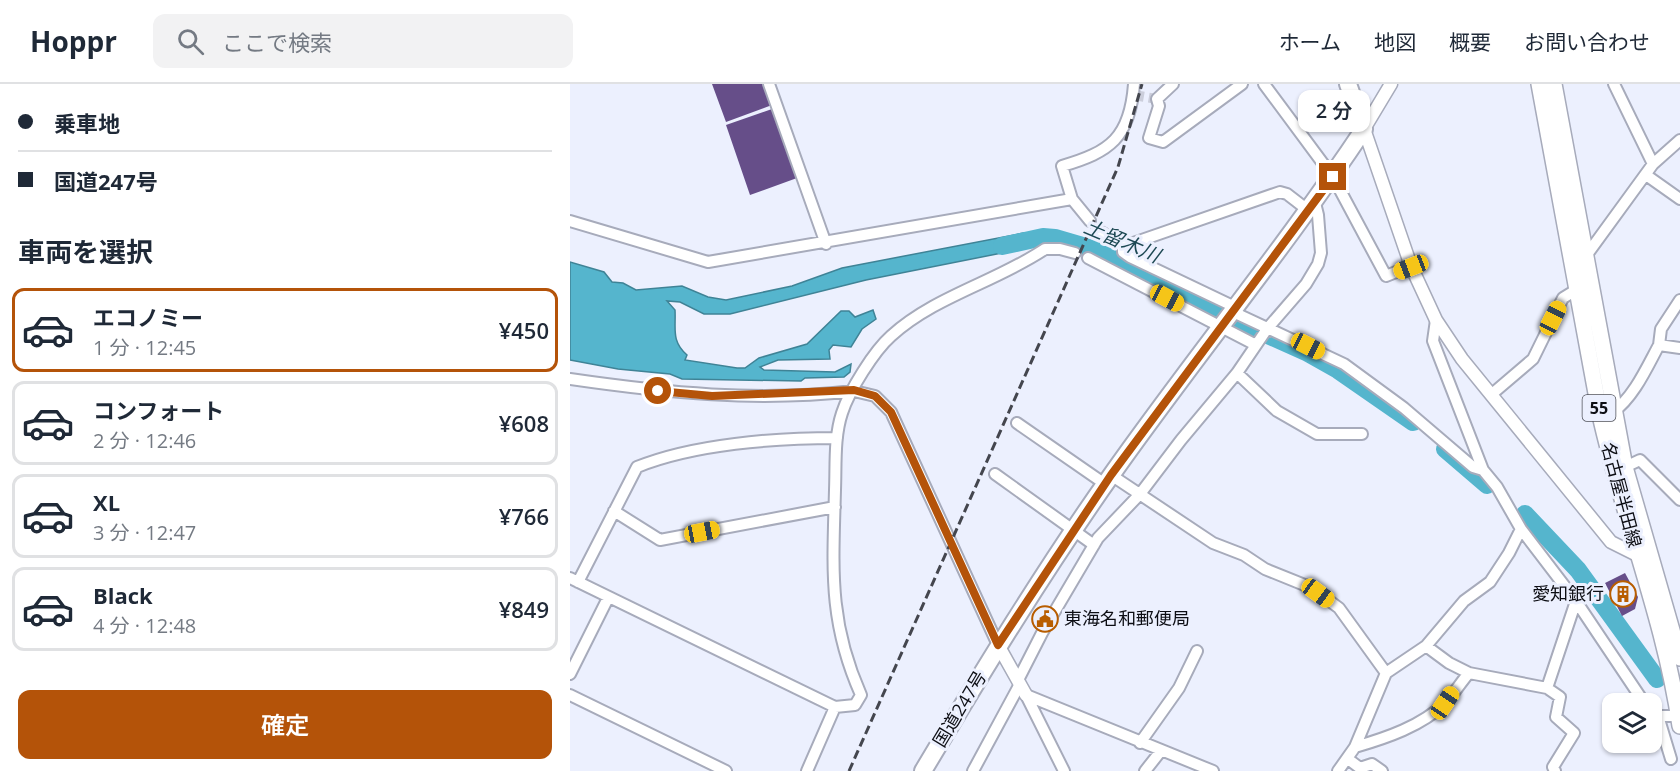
<!DOCTYPE html>
<html lang="ja">
<head>
<meta charset="utf-8">
<style>
  :root { --surface:#fff; --page:#f2f2f3; --text:#1f2937; --muted:#747a83; --line:#e0e1e3; --accent:#b45309 }
  body { margin:0; font-family:"Open Sans","Noto Sans JP",sans-serif; background:var(--page); color:var(--text); height:100vh; display:flex; flex-direction:column; font-size:22px; white-space:nowrap }
  * { box-sizing:border-box; margin:0 }
  p { font-size:20px; color:var(--muted) }
  .icon { flex:none; width:33px; height:33px; fill:none; stroke:currentColor; stroke-width:2; stroke-linecap:round; stroke-linejoin:round }
  .map { position:relative; flex:1; overflow:hidden }
  .drawer { display:flex; flex-direction:column; background:var(--surface); width:570px }
  .drawer>* { flex:none }
  .guide { display:grid; align-content:center; height:132px; padding:0 18px; background:var(--surface) }
  .fabs { position:absolute; left:1032px; top:609px; display:grid; gap:12px }
  .fabs a { display:grid; place-items:center; width:60px; height:60px; border-radius:12px; background:var(--surface); box-shadow:0 2px 4px #0004; font-size:30px }
  .end { position:absolute; width:27px; height:27px; margin:-14px; border:8px solid #b45309; background:#fff; box-shadow:0 0 0 3px #fff }
  .from { border-radius:50% }
  .bubble { position:absolute; height:42px; border-radius:12px; background:var(--surface); box-shadow:0 2px 4px #0004; font-size:20px; font-weight:600; line-height:42px; text-align:center }
  .car { position:absolute; width:18px; height:36px; margin:-18px -9px; border-radius:8px; box-shadow:0 0 4px 2px #0007; background:linear-gradient(#f5c518 24%,#345 0 40%,#f5c518 0 76%,#345 0 86%,#f5c518 0) }
  .guide b { display:flex; align-items:center; gap:21px; height:57px; font-size:22px }
  .guide b+b { border-top:2px solid var(--line) }
  .guide i { width:15px; height:15px; background:var(--text) }
  ul { padding:0; list-style:none }
  li { display:flex; align-items:center; gap:18px; height:84px; margin:0 12px 9px; padding:0 6px; border:3px solid var(--line); border-radius:12px }
  li div { flex:1 }
  li b { display:block; font-size:22px }
  li em { font-style:normal; font-weight:600 }
  li.on { border-color:var(--accent) }
  li>.icon { width:54px; height:54px; stroke-width:1.5 }
  h2 { padding:0 18px; font-size:27px; line-height:72px }
  .primary-button { display:flex; gap:12px; margin-top:auto; padding:12px 18px }
  .primary-button a { flex:1; height:69px; border-radius:12px; background:var(--accent); color:#fff; font-size:24px; font-weight:600; line-height:69px; text-align:center }
  header { display:flex; align-items:center; gap:36px; box-sizing:border-box; height:84px; padding:0 30px; background:var(--surface); border-bottom:2px solid var(--line) }
  header strong { font-size:28px }
  nav { display:flex; gap:33px; margin-inline-start:auto; font-size:21px }
  .search { width:420px; height:54px; background:var(--page); display:flex; align-items:center; gap:15px; box-sizing:border-box; padding:0 21px; border-radius:12px; color:var(--muted); font-size:22px }
  main { display:flex; flex:1; min-height:0 }
  .map>svg:first-child { display:block }
</style>
</head>
<body>
<header>
<strong>Hoppr</strong>
<div class="search"><svg class="icon" aria-label="search" viewBox="0 0 24 24"><circle cx="10" cy="10" r="6"/><path d="M15 15l6 6"/></svg>ここで検索</div>
<nav><a>ホーム</a><a>地図</a><a>概要</a><a>お問い合わせ</a></nav>
</header>
<main>
<section class="drawer">
<div class="guide">
<b><i class="from"></i>乗車地</b>
<b><i></i>国道247号</b>
</div>
<h2>車両を選択</h2>
<ul>
<li class="on"><svg class="icon" aria-label="car" viewBox="0 0 24 24"><path d="M5 17H2v-5l4-1 3-4h7l3 4 3 1v5h-3M9 17h6M6 11h13"/><circle cx="7" cy="17" r="2"/><circle cx="17" cy="17" r="2"/></svg><div><b>エコノミー</b><p>1 分 · 12:45</p></div><em>¥450</em></li>
<li><svg class="icon" aria-label="car" viewBox="0 0 24 24"><path d="M5 17H2v-5l4-1 3-4h7l3 4 3 1v5h-3M9 17h6M6 11h13"/><circle cx="7" cy="17" r="2"/><circle cx="17" cy="17" r="2"/></svg><div><b>コンフォート</b><p>2 分 · 12:46</p></div><em>¥608</em></li>
<li><svg class="icon" aria-label="car" viewBox="0 0 24 24"><path d="M5 17H2v-5l4-1 3-4h7l3 4 3 1v5h-3M9 17h6M6 11h13"/><circle cx="7" cy="17" r="2"/><circle cx="17" cy="17" r="2"/></svg><div><b>XL</b><p>3 分 · 12:47</p></div><em>¥766</em></li>
<li><svg class="icon" aria-label="car" viewBox="0 0 24 24"><path d="M5 17H2v-5l4-1 3-4h7l3 4 3 1v5h-3M9 17h6M6 11h13"/><circle cx="7" cy="17" r="2"/><circle cx="17" cy="17" r="2"/></svg><div><b>Black</b><p>4 分 · 12:48</p></div><em>¥849</em></li>
</ul>
<div class="primary-button"><a>確定</a></div>
</section>
<div class="map">
<svg width="1110" height="687" viewBox="0 0 1110 687">
  <rect width="100%" height="100%" fill="#ecf0fe"/>
  <path fill="#55b5cd" stroke="#3f8396" stroke-width="1.5" d="M 454,149 L 457,164 L 296,196 L 160,230 L 134,230 L 110,218 L 97,217 L 105,226 C 106,245 101,257 117,271 L 115,276 L 167,284 L 175,284 L 189,274 L 237,260 L 271,227 L 279,227 L 285,233 L 303,226 L 306,235 L 292,245 L 281,263 L 263,261 L 259,266 L 260,275 L 208,276 L 190,283 L 194,286 L 265,288 L 281,280 L 280,288 L 274,293 L 235,294 L 231,297 L 112,295 L 100,290 L 48,285 L 0,276 L 0,178 L 34,188 L 42,198 L 53,199 L 66,206 L 112,202 L 138,213 L 156,216 L 222,202 L 272,184 Z"/>
  <g fill="none" stroke-linecap="round" stroke-linejoin="round">
    <path stroke="#55b5cd" stroke-width="18" d="M 432,162 L 473,153 L 485,154 L 526,166 L 641,222 L 664,236 L 736,268 L 768,286 L 843,338
      M 875,365 L 917,401
      M 955,430 L 1008,486 L 1087,595"/>
  </g>
  <path fill="#664e89" d="M 142,0 L 194,0 L 202,21 L 156,38 Z
    M 202,25 L 227,94 L 180,111 L 156,41 Z
    M 1055,489 L 1068,513 L 1065,525 L 1052,532 L 1035,499 Z"/>
  <g fill="none" stroke-linecap="round" stroke-linejoin="round">
    <path stroke="#cbcedb" stroke-width="10" stroke-dasharray="10 5" stroke-linecap="butt" d="M 564,11 L 587,15"/>
    <g stroke="#a7abbb" stroke-width="14">
      <path id="minor" d="M 199,0 L 256,160
        M 603,0 L 587,15 L 589,22 L 579,54 L 593,58 L 672,0
        M 694,0 L 763,93 L 816,192 L 841,182
        M 1044,0 L 1083,80
        M 1076,91 L 1110,115
        M 0,137 L 138,178 L 502,115
        M 520,137 L 502,115 L 492,82 C 540,68 560,54 564,0
        M 529,147 L 553,160 L 563,159 L 710,108 L 717,110 L 739,127
        M 553,160 L 553,168 L 560,173 L 667,224
        M 518,174 L 686,261
        M 1013,176 L 1083,80 L 1110,56
        M 663,228 L 774,280 L 834,324 L 903,383 L 913,386
        M 866,236 L 863,257 L 913,386 L 927,403 L 951,445 L 1006,517 L 1075,620
        M 1089,261 L 1091,245 L 1110,216
        M 667,289 L 707,327 L 747,350 L 792,350
        M 0,295 C 96,309 187,318 284,307 L 305,312 L 321,328 L 428,561
        M 922,310 L 963,275 L 993,214 L 1006,206 L 1008,200
        M 1043,328 C 1064,313 1077,283 1089,261 L 1110,264
        M 447,339 L 535,400
        M 1055,383 L 1070,376 L 1110,416
        M 425,390 L 524,461
        M 541,391 L 643,459 L 674,471 L 695,485 L 742,504 L 769,524 L 816,589
        M 44,427 L 90,456 L 265,423
        M 0,494 L 265,623 L 285,621 L 291,611 C 258,537 263,484 265,406 C 266,380 264,353 272,329 C 279,307 304,267 321,252 C 365,212 426,198 475,165 L 490,165 L 505,169
        M 8,498 L 67,383 C 124,360 205,354 267,354
        M 856,562 L 879,579 L 899,589
        M 0,590 L 38,514
        M 448,596 L 472,549 L 528,454 L 570,410 L 611,356 L 667,289 L 697,245 L 736,200 L 748,180 L 751,169 L 748,131 L 745,119
        M 977,604 L 990,613 L 986,633 L 1004,649 L 983,683 L 985,687
        M 0,611 L 156,687
        M 456,611 L 643,687
        M 456,611 L 494,687
        M 1082,627 L 1088,632 L 1109,632
        M 1088,632 L 1101,675
        M 570,659 L 609,604 L 627,567
        M 785,663 C 816,654 852,642 875,619 C 884,610 891,598 899,589 L 977,604 L 1006,517
        M 778,675 L 790,684 L 802,680 L 812,687
        M 237,687 L 265,623
        M 403,687 L 450,600
        M 575,687 L 590,668
        M 768,687 L 785,663 L 816,589 L 856,562 L 894,517 L 920,498 L 939,469 L 951,445"/>
    </g>
    <g stroke="#a7abbb" stroke-width="15">
      <path id="tertiary" d="M 821,0 L 794,45 L 841,182 L 866,236 L 892,275 L 1041,458 L 1067,471
        M 428,561 L 456,611"/>
    </g>
    <g stroke="#a7abbb" stroke-width="18">
      <path id="primary" d="M 969,0 L 1030,331 C 1053,435 1095,537 1110,642
        M 984,0 L 1055,383 L 1110,574"/>
    </g>
    <g stroke="#a7abbb" stroke-width="20">
      <path id="trunk" d="M 353,687 C 413,587 473,488 540,393 C 623,275 714,165 794,45 L 778,0"/>
    </g>
    <use href="#minor" stroke="#fff" stroke-width="10"/>
    <use href="#tertiary" stroke="#fff" stroke-width="12"/>
    <use href="#primary" stroke="#fff" stroke-width="15"/>
    <use href="#trunk" stroke="#fff" stroke-width="16"/>
    <path stroke="#44464e" stroke-width="3" stroke-dasharray="9 4.5" stroke-linecap="butt" d="M 279,687 L 548,83 L 572,0"/>
  </g>
  <g fill="none" stroke-linecap="round" stroke-linejoin="round">
    <path stroke="#b45309" stroke-width="8" d="M 88,307 L 142,312 L 284,306 L 305,312 L 321,328 L 428,561 L 541,391 L 763,93"/>
  </g>
  <defs>
    <g id="building-ring" transform="scale(1.35)"><circle r="9.5" fill="#ecf0fe" stroke="#b85d00" stroke-width="1.5"/><path d="M-4-6H4V6H1V3H-1V6H-4ZM-2.5-4.3h1.7v1.8h-1.7ZM.8-4.3h1.7v1.8H.8ZM-2.5-1h1.7V.8h-1.7ZM.8-1h1.7V.8H.8Z" fill="#b85d00"/></g>
    <g id="civic-ring" transform="scale(1.35)"><circle r="9.5" fill="#ecf0fe" stroke="#b85d00" stroke-width="1.5"/><path d="M-.6-6.5H3V-4.5H.6V-3L4-1V1h2V6H-6V1h2V-1L-.6-3ZM-1.2 2.5V6h2.4V2.5Z" fill="#b85d00"/></g>
  </defs>
  <g fill-rule="evenodd">
    <use href="#building-ring" x="1053" y="510"/>
    <use href="#civic-ring" x="475" y="535"/>
  </g>
  <g text-anchor="middle" stroke-width="6" stroke-linejoin="round" paint-order="stroke">
    <rect fill="#ecf0fe" stroke="#50525a" stroke-width="1.5" x="1012.5" y="311" width="33" height="26" rx="4.5"/>
    <g font-size="16" font-weight="bold" fill="#0d0e14">
      <text x="1029" y="330">55</text>
    </g>
    <g font-size="18" fill="#0d0e14" stroke="#ecf0fe">
      <text transform="translate(1051 411) rotate(75)" y="6">名古屋半田線</text>
      <text transform="translate(390 625) rotate(-59)" y="6">国道247号</text>
    </g>
    <g font-size="18" fill="#0d0e14" stroke="#ecf0fe" text-anchor="end">
      <text x="1034" y="516">愛知銀行</text>
      <text x="494" y="541" text-anchor="start">東海名和郵便局</text>
    </g>
    <g font-size="20" font-style="italic" fill="#1d4853" stroke="#ecf0fe">
      <text transform="translate(552 157) rotate(23)" y="7">土留木川</text>
    </g>
  </g>
</svg>
<div class="fabs">
<a><svg class="icon" aria-label="layers" viewBox="0 0 24 24"><path d="M12 4l9 5-9 5-9-5zM3 14l9 5 9-5"/></svg></a>
</div>
<i class="end from" style="left:88px;top:307px"></i>
<i class="end" style="left:763px;top:93px"></i>
<div class="bubble" style="left:728px;top:6px;width:72px">2 分</div>
<i class="car" style="left:841px;top:183px;rotate:249deg"></i>
<i class="car" style="left:597px;top:214px;rotate:118deg"></i>
<i class="car" style="left:983px;top:234px;rotate:27deg"></i>
<i class="car" style="left:738px;top:262px;rotate:117deg"></i>
<i class="car" style="left:132px;top:448px;rotate:79deg"></i>
<i class="car" style="left:748px;top:509px;rotate:126deg"></i>
<i class="car" style="left:875px;top:619px;rotate:34deg"></i>
</div>
</main>
</body>
</html>
